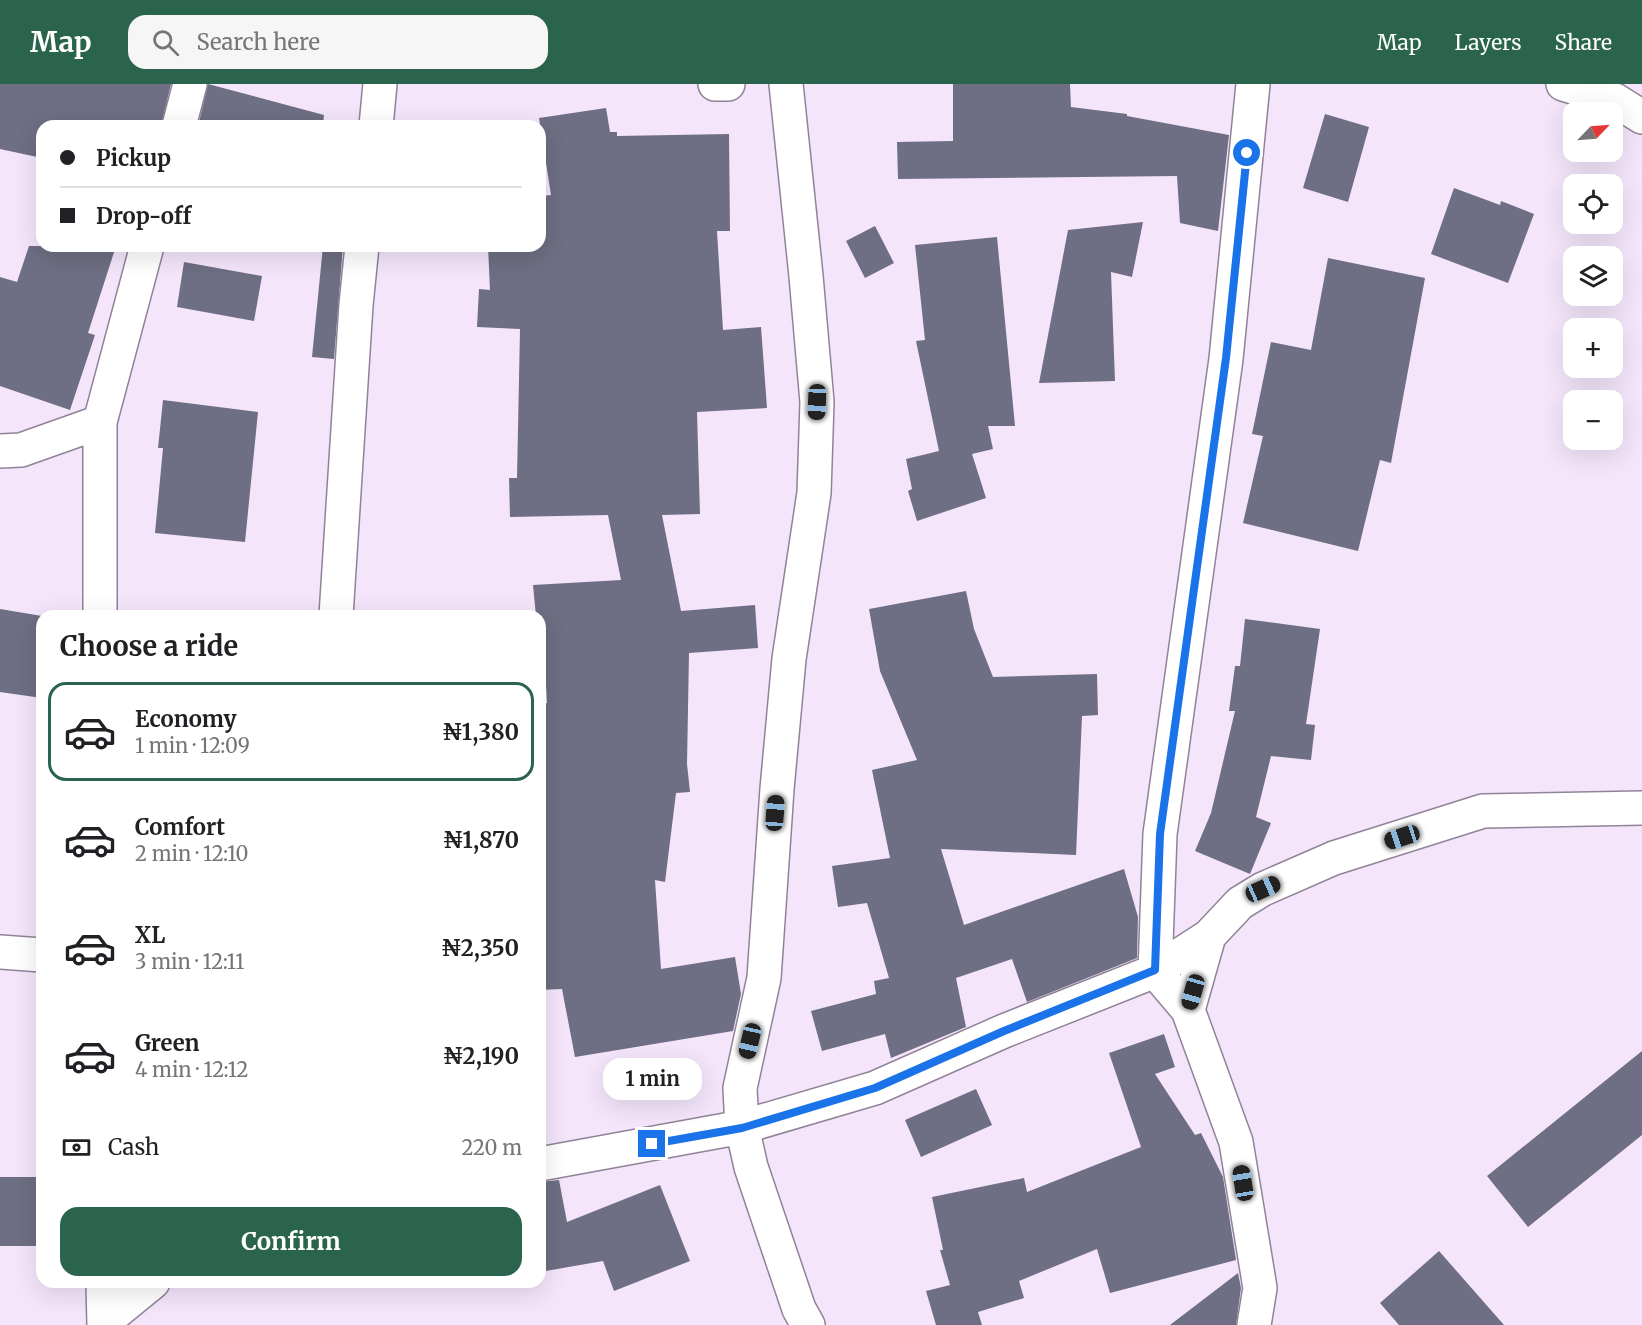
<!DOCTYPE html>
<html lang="en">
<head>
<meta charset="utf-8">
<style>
  :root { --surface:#fff; --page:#f6f6f6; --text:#202124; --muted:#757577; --line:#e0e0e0; --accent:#2b644d }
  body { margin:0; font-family:Merriweather,serif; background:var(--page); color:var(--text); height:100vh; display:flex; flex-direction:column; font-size:22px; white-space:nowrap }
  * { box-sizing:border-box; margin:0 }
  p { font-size:20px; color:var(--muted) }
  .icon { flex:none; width:33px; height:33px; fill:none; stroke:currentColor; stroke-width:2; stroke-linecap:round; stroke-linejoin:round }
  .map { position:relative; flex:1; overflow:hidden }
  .drawer { position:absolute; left:36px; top:526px; width:510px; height:678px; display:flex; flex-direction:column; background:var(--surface); border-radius:18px; box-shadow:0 6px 24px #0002 }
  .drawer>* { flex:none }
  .banner { position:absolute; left:36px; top:36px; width:510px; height:132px; border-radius:18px; box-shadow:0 6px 24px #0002; display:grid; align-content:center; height:132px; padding:0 24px; background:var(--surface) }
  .needle { width:39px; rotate:65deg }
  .buttons { position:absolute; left:1563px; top:18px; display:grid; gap:12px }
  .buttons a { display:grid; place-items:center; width:60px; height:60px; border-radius:12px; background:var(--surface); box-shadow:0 6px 24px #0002; font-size:30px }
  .end { position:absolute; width:27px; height:27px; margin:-14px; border:8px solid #1a73e8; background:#fff; box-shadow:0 0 0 3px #fff }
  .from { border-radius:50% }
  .bubble { position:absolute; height:42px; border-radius:18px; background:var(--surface); box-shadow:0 6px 24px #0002; font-size:20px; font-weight:700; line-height:42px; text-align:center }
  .car { position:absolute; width:18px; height:36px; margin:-18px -9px; border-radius:8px; box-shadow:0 0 4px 2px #0007; background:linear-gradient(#222 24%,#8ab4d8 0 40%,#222 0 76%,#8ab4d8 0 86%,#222 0) }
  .banner b { display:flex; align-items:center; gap:21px; height:57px; font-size:22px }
  .banner b+b { border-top:2px solid var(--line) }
  .banner i { width:15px; height:15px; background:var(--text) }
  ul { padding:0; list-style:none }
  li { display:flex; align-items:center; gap:18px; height:99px; margin:0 12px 9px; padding:0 12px; border:3px solid transparent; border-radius:18px }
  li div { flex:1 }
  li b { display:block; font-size:22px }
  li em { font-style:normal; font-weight:700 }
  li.on { border-color:var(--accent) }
  li>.icon { width:54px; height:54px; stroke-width:1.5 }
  h2 { padding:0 24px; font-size:27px; line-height:72px }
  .pay { display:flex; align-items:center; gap:15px; height:66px; padding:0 24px; font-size:22px }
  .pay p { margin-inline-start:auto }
  .cta { display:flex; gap:12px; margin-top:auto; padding:12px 24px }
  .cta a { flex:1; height:69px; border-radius:18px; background:var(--accent); color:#fff; font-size:24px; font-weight:700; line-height:69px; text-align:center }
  header { display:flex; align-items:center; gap:36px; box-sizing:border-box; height:84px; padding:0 30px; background:var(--accent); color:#fff }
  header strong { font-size:28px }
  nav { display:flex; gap:33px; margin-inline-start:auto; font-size:21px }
  .search { width:420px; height:54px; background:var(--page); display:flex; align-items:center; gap:15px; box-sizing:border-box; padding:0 21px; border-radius:18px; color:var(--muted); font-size:22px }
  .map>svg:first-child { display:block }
</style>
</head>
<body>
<header>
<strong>Map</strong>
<div class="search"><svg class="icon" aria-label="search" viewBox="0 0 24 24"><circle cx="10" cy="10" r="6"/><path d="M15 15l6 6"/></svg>Search here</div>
<nav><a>Map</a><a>Layers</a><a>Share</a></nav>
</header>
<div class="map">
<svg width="1642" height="1241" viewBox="0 0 1642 1241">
  <rect width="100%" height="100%" fill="#f4e5fb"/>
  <path fill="#6e6e84" d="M 0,0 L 171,0 L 161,42 L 42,42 L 42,74 L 0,65 Z
    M 208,0 L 324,31 L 323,42 L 198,42 Z
    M 953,0 L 1070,0 L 1071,23 L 1127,30 L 1127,32 L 1229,51 L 1218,147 L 1180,139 L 1177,92 L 898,95 L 897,58 L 953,57 Z
    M 606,24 L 610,48 L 617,48 L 617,52 L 729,50 L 730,147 L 717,147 L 723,246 L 761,243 L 767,324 L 697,328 L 700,430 L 662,431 L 681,527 L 755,521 L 758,564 L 689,569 L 687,680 L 690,708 L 676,709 L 665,798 L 655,796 L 661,885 L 735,873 L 741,910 L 733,947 L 575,973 L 562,905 L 540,906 L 540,620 L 547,619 L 542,532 L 536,532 L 533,501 L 621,496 L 608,431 L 510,433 L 509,394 L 517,394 L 520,245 L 477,243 L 479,205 L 490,206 L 488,162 L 540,162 L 540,112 L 551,111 L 539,34 Z
    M 1325,30 L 1369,43 L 1348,118 L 1303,104 Z
    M 1454,104 L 1500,121 L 1501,117 L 1534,130 L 1508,199 L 1431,170 Z
    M 1143,138 L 1132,193 L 1111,188 L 1115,297 L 1039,299 L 1068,146 Z
    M 875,142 L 894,179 L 865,194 L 846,157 Z
    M 997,153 L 1015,342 L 988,342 L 993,365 L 972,370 L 986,414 L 917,437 L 908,407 L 912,405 L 906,375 L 939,367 L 916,257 L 925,256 L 915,161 Z
    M 29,162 L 116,162 L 88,249 L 95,251 L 70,326 L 0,302 L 0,193 L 17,198 Z
    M 323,162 L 343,162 L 334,275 L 312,273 Z
    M 1328,174 L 1425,194 L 1391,379 L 1380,376 L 1358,467 L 1243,439 L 1263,352 L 1252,350 L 1271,258 L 1311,266 Z
    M 184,178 L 262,192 L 254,237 L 177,223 Z
    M 163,316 L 258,328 L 245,458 L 155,449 L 163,364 L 158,364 Z
    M 966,507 L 974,545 L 993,593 L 1097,590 L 1098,631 L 1082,632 L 1076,771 L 941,765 L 964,841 L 1124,785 L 1138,833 L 1137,874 L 1027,918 L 1012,875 L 956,894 L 966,943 L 891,974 L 885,950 L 822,967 L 811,927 L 876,910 L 874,897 L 889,894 L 867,819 L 838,823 L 832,782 L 890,774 L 872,686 L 917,676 L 880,587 L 869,525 Z
    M 0,525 L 42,532 L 42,614 L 0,608 Z
    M 1245,535 L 1320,545 L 1306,640 L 1315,641 L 1311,676 L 1271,672 L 1256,733 L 1271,739 L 1250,790 L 1195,767 L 1211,729 L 1235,627 L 1229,627 L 1235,582 L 1240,582 Z
    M 1164,950 L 1175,983 L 1155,990 L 1195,1051 L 1201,1049 L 1223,1093 L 1236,1176 L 1110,1209 L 1097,1165 L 1019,1197 L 1024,1214 L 978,1228 L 982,1241 L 936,1241 L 926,1207 L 950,1201 L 940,1166 L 943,1166 L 932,1113 L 1024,1094 L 1027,1108 L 1141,1063 L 1109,969 Z
    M 1642,967 L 1642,1051 L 1528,1143 L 1487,1092 Z
    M 976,1005 L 992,1041 L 921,1073 L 905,1036 Z
    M 0,1093 L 42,1093 L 42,1162 L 0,1162 Z
    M 559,1096 L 567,1138 L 660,1101 L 690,1177 L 614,1207 L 603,1177 L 540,1188 L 540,1098 Z
    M 1439,1167 L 1504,1241 L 1399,1241 L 1380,1219 Z
    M 1238,1189 L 1241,1204 L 1236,1241 L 1170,1241 Z"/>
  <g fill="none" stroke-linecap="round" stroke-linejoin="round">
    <g stroke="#918397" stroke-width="36">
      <path id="minor" d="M 715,0 L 728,0
        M 786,0 L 806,192 L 817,318 L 814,409 L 789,575 L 777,705 L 764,894 L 740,1004 L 742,1043 L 751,1083 L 799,1225 L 808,1241
        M 1563,0 L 1615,16 L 1642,33
        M 179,42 L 190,0
        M 376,42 L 380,0
        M 0,367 L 21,366 L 100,338 L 147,162
        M 100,532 L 100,338
        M 336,532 L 356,221 L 362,162
        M 1209,852 L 1188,926 L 1155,887 L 1160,750 L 1226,275 L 1253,0
        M 0,868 L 42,871
        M 1188,926 L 1236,1058 L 1260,1204 L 1254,1241
        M 540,1080 L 742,1043 L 875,1004 L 1004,947 L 1155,887 L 1209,852 L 1240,819 L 1263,805 L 1334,774 L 1483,727 L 1642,724
        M 103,1198 L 104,1241
        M 104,1238 L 153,1198"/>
    </g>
    <use href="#minor" stroke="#fff" stroke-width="33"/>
  </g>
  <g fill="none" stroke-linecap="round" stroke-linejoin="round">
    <path stroke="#1a73e8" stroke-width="8" d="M 652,1060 L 742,1044 L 875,1004 L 1004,947 L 1155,886 L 1160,750 L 1226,274 L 1247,69"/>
  </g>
</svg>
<div class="buttons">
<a><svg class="needle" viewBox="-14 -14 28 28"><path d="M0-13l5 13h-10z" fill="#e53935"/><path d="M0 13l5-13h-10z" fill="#757577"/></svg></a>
<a><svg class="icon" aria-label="locate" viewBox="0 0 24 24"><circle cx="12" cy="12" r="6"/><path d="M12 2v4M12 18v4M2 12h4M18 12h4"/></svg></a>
<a><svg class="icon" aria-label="layers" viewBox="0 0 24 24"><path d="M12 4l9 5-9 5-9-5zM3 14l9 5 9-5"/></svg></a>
<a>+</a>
<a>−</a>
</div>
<i class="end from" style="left:1247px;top:69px"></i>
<i class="end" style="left:652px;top:1060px"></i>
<div class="bubble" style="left:603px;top:974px;width:99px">1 min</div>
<i class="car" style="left:817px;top:318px;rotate:182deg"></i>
<i class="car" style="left:775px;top:729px;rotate:4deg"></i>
<i class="car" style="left:1402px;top:753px;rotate:252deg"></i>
<i class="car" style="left:1263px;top:805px;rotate:66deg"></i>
<i class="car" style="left:1193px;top:908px;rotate:196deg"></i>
<i class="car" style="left:750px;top:957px;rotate:193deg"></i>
<i class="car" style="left:1243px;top:1099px;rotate:351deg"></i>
<div class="banner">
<b><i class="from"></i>Pickup</b>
<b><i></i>Drop-off</b>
</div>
<section class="drawer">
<h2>Choose a ride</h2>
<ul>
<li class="on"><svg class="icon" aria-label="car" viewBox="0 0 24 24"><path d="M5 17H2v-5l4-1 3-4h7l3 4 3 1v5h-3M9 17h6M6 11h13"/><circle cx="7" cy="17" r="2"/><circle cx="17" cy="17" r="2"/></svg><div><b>Economy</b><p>1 min · 12:09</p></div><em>₦1,380</em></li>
<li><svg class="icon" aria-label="car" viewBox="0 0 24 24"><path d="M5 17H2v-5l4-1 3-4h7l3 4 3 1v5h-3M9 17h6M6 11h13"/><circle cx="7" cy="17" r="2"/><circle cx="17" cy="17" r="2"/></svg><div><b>Comfort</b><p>2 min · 12:10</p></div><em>₦1,870</em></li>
<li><svg class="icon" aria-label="car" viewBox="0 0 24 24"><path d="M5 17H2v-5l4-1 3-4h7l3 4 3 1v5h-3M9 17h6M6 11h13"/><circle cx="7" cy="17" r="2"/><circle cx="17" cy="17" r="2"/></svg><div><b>XL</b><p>3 min · 12:11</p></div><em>₦2,350</em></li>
<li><svg class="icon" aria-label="car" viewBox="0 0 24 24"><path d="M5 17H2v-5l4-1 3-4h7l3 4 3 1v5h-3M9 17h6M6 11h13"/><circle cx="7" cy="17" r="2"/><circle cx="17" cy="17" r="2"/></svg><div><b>Green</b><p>4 min · 12:12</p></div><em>₦2,190</em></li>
</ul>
<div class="pay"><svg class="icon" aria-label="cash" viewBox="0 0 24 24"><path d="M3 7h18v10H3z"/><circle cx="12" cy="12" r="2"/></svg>Cash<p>220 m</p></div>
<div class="cta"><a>Confirm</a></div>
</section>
</div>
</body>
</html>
